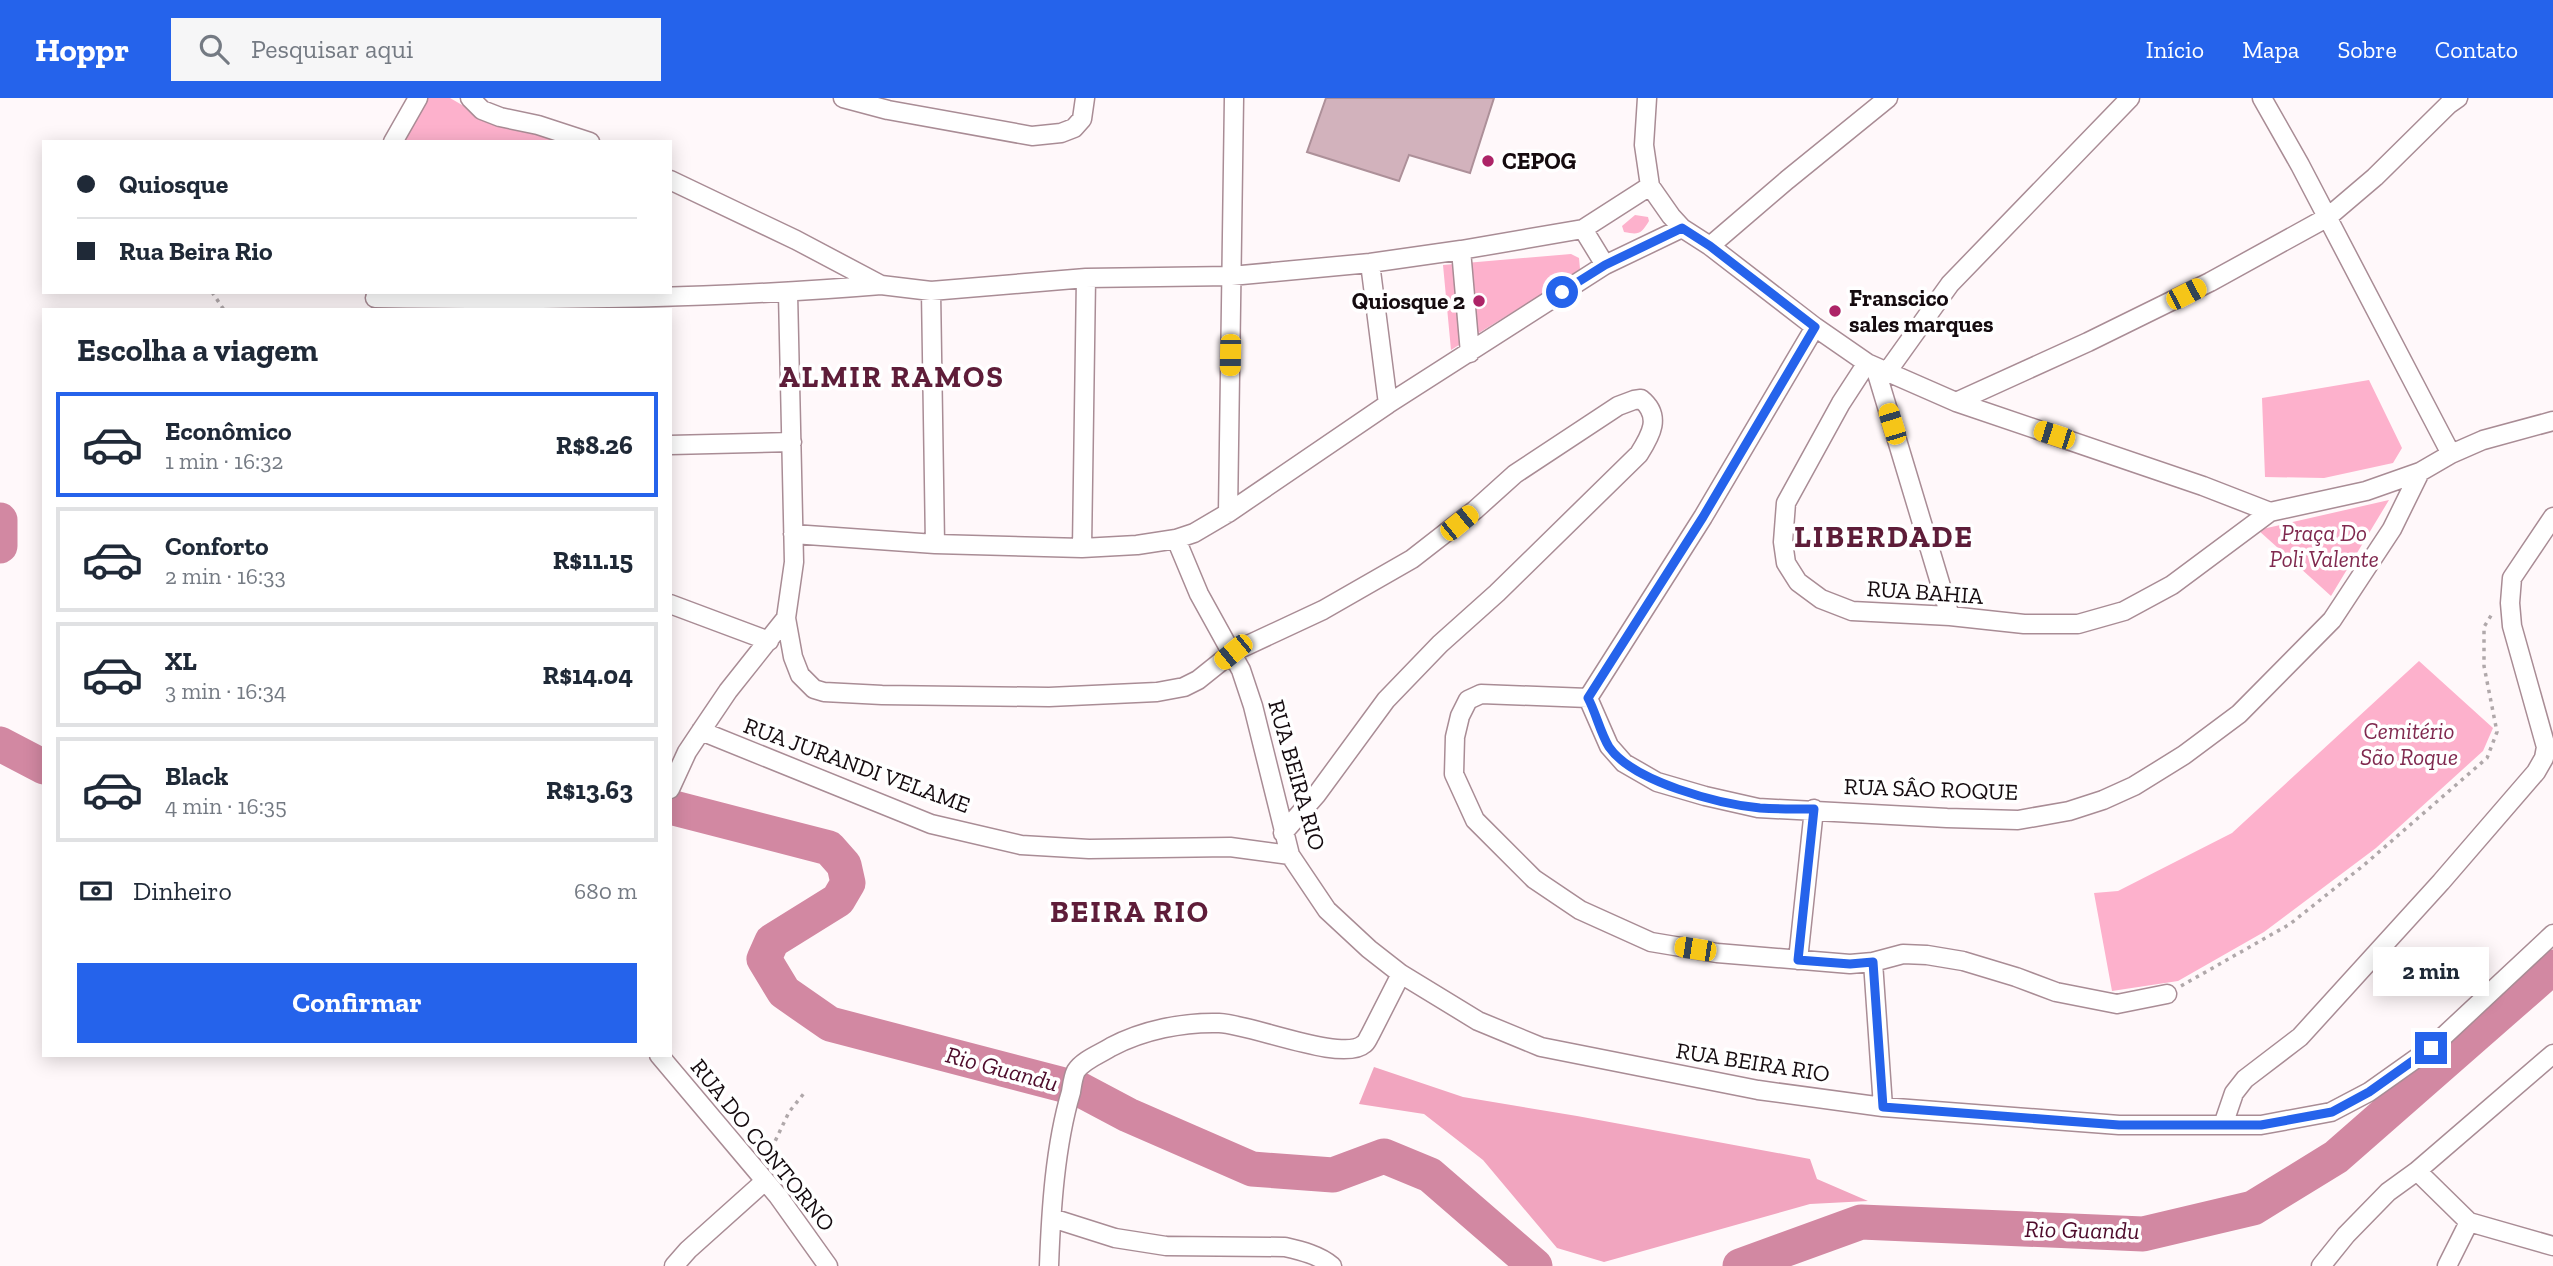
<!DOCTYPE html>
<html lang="pt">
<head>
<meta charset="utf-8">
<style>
  :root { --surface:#fff; --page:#f6f6f7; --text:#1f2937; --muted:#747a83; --line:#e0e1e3; --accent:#2563eb }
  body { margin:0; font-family:"Zilla Slab",serif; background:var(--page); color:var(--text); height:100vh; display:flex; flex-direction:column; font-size:26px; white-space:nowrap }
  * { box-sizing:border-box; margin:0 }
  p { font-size:23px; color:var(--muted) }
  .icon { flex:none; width:38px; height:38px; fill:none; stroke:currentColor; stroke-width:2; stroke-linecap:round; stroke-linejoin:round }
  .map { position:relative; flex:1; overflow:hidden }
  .side { position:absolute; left:42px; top:210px; width:630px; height:749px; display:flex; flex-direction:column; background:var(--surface); border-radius:0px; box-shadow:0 4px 18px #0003 }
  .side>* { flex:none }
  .hud { position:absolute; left:42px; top:42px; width:630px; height:154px; border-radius:0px; box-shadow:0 4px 18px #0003; display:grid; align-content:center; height:154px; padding:0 35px; background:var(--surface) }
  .end { position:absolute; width:32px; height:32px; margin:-16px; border:9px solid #2563eb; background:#fff; box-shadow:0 0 0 4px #fff }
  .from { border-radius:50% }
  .bubble { position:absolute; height:49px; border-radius:0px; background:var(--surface); box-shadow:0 4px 18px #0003; font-size:23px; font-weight:700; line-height:49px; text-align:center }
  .car { position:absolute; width:21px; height:42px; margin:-21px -10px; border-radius:9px; box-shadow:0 0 5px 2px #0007; background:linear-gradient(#f5c518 24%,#345 0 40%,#f5c518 0 76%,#345 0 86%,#f5c518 0) }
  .hud b { display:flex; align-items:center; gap:24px; height:66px; font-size:26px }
  .hud b+b { border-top:2px solid var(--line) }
  .hud i { width:18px; height:18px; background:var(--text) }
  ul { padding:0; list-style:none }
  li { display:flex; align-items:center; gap:21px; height:105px; margin:0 14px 10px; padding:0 21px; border:4px solid var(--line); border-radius:0px }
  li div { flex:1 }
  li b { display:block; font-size:26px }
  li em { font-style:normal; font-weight:700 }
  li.active { border-color:var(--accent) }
  li>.icon { width:63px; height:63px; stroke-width:1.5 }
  h2 { padding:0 35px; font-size:32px; line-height:84px }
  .pay { display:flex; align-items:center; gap:18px; height:77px; padding:0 35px; font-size:26px }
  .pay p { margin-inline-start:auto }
  .button { display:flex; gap:14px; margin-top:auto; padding:14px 35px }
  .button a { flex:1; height:80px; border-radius:0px; background:var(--accent); color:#fff; font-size:28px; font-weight:700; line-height:80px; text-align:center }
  header { display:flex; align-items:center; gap:42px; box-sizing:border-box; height:98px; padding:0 35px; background:var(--accent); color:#fff }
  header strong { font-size:33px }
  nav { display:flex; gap:38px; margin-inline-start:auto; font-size:24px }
  .search { width:490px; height:63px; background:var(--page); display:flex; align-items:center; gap:18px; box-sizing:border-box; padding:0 24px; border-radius:0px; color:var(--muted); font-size:26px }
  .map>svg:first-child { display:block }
</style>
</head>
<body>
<header>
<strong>Hoppr</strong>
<div class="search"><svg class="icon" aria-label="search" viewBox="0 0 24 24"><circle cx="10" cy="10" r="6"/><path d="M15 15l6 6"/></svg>Pesquisar aqui</div>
<nav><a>Início</a><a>Mapa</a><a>Sobre</a><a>Contato</a></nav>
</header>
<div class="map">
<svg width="2553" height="1168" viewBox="0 0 2553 1168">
  <rect width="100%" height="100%" fill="#fff8fa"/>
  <path fill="#fdb1cc" d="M 413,0 L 450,0 L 476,15 L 571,44 L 397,44 Z
    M 1635,117 L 1648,119 L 1649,123 C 1641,136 1639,137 1624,134 L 1622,128 Z
    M 1571,156 L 1579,160 L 1580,171 L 1570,179 L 1451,252 L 1443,167 Z
    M 2369,282 L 2402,350 L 2393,365 L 2324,380 L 2265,379 L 2262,300 Z
    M 2389,402 L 2331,498 L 2258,432 Z
    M 2419,563 L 2493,630 L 2483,653 L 2376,750 L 2264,834 L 2178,883 L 2112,893 L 2094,795 L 2118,793 L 2232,735 Z"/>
  <path fill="#f1a5bf" d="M 1374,969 L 1463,999 L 1577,1018 L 1810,1061 L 1817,1081 L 1868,1103 L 1810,1106 L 1604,1164 L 1557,1150 L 1483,1062 L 1424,1016 L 1359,1006 Z"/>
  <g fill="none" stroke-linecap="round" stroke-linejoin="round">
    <path stroke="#d288a2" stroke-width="35" d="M 0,422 L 0,448
      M 0,646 L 44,669
      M 670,709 L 829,750 L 844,767 L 848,785 L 838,802 L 772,843 L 764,861 L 784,894 L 830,926 L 1079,991 L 1128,1017 L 1252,1071 L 1333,1077 L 1384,1058 L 1430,1077 L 1535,1168
      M 1740,1168 L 1861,1124 L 2143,1136 L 2253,1110 L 2336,1059 L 2553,869"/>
  </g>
  <path fill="#d2b2bc" stroke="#ad9099" stroke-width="2" d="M 1326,0 L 1494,0 L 1470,75 L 1409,57 L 1399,83 L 1307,54 Z"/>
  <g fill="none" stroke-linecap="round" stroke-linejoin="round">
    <g stroke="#a98c95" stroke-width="21">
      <path id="minor" d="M 470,0 L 482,12 L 500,19 L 538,27 L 590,44
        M 843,0 L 888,12 L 1032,38 L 1061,35 L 1074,30 L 1082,21 L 1085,0
        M 1647,0 L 1644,47 L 1650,88 L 1671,118 L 1682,130 L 1710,148 L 1815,229 L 1867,265 L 1956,304 L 2203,388 L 2270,414
        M 2262,0 L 2300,67 L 2451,356
        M 393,44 L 418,0
        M 670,82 L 796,142 L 881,187 L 931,193 L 1086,180 L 1231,178 L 1370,165 L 1461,152 L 1583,131 L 1650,88
        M 1583,131 L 1605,167
        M 1710,148 L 1787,82 L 1888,0
        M 1461,152 L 1470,255
        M 1370,165 L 1388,306
        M 931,193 L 935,446
        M 375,200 C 544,203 713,201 881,187
        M 1867,265 L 1841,305 L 1786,405 L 1783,444 L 1786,465 L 1798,484 L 1821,501 L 1852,513 L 1950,518 L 2024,526 L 2078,526 L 2124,513 L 2172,487 L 2270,414 L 2366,393 L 2420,374 L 2451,356 L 2483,342 L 2553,323
        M 1875,269 L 1950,518
        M 1887,274 L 1950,186 L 2130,0
        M 1956,304 L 2088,244 L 2210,184 L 2328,119 L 2375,79 L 2448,7 L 2458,0
        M 670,347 L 792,344
        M 1228,415 L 1234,0
        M 793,436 L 935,446 L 1082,450 L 1137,447 L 1176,441 L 1194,435 L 1228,415 L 1388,306 L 1605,167 L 1682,130
        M 1176,441 L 1199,496 L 1241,572 L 1253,608 L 1290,757 L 1327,812 L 1369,851 L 1401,876 L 1478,923 L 1541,949 L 1758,992 L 1883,1009 L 2119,1027 L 2261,1027 L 2331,1014 L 2369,994 L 2431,950 L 2553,836
        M 1082,450 L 1086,180
        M 670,506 L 769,543
        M 786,520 L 793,559 L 800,577 L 814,591 L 824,594 L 882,597 L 1049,599 L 1157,594 L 1184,589 L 1198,582 L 1233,554 L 1323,512 L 1412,461 L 1475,412 L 1515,376 L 1618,308 L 1634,302 L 1641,301 C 1662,318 1651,337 1639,356 L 1497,495 L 1440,546 L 1386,602 L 1317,696 L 1283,735
        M 1588,600 L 1609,648 L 1624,665 L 1657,684 L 1705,698 L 1758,710 L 1947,720 L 2018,722 L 2069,713 L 2103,702 L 2134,688 L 2184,657 L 2239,616 L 2332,522 L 2392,431 L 2420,374
        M 1588,600 L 1481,596 L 1468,602 L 1460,618 L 1455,639 L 1454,676 L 1475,722 L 1534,781 L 1580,812 L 1651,844 L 1717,855 L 1850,866 L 1873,864 L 1903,856 L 1927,857 L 1963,863 L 2016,879 L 2056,894 L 2117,906 L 2167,896
        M 1588,600 L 1703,419 L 1815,229
        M 701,633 L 931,726 L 1021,747 L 1089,751 L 1230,749 L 1290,757
        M 670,691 L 687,654 L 701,633 L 728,593 L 786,520 L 794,464 L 788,195
        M 1798,862 L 1814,711
        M 1873,864 L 1883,1009
        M 659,957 L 778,1098 L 828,1168
        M 2223,1027 L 2234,995 L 2245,981 L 2300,939 L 2441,784 L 2536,674 L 2544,660 L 2546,649 L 2512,528 L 2510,505 L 2512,480 L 2553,419
        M 2417,1073 L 2469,1124 L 2553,1148
        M 1052,1120 L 1115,1140 L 1166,1148 L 1285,1149 C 1302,1153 1319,1157 1332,1168
        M 674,1168 L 688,1152 L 765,1083
        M 1049,1168 C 1051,1112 1055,1048 1071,994 C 1072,988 1073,979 1076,973 C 1083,962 1100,956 1111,949 C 1143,932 1183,924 1219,925 C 1251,926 1343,965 1364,946 C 1367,944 1368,940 1370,937 L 1401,876
        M 2321,1168 L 2346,1137 L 2388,1094 L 2417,1073 L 2553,956
        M 2447,1168 L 2469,1124"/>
    </g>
    <path stroke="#b0a8aa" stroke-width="3.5" stroke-dasharray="3.5 5" stroke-linecap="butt" d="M 212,194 L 224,212
      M 2181,888 L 2290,826 L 2364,767 L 2487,660 L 2497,634 L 2484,568 L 2484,529 L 2492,516
      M 768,1058 L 789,1014 L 805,994"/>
    <use href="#minor" stroke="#fff" stroke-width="18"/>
  </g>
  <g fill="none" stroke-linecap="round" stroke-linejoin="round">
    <path stroke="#2563eb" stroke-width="9" d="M 1562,194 L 1605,167 L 1682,130 L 1710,148 L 1815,229 L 1703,419 L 1588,600 C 1596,615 1600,634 1609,649 C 1633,684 1719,706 1760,710 C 1778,711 1796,711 1814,711 L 1798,862 L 1850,866 L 1873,864 L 1883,1009 L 2119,1027 L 2261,1027 L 2332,1014 L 2369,994 L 2431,950"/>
  </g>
  <g fill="#ad2467" stroke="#fff" stroke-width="2.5">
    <circle cx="1488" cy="63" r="7"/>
    <circle cx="1479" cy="203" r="7"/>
    <circle cx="1835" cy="213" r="7"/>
  </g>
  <g text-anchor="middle" stroke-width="7" stroke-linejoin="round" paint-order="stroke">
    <g font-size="23" font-weight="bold" fill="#150b0f" stroke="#fff" text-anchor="start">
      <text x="1502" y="71">CEPOG</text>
      <text x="1849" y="208">Franscico<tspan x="1849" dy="26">sales marques</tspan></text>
      <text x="1465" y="211" text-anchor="end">Quiosque 2</text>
    </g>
    <g font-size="23" font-style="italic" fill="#80294f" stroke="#fff">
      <text x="2324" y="443">Praça Do<tspan x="2324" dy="26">Poli Valente</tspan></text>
      <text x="2409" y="641">Cemitério<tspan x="2409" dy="26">São Roque</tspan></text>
    </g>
    <g font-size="23" fill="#150b0f" stroke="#fff">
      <text transform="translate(1925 494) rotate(4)" y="8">RUA BAHIA</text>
      <text transform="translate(857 667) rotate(20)" y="8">RUA JURANDI VELAME</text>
      <text transform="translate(1297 677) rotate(74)" y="8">RUA BEIRA RIO</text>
      <text transform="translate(1931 691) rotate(2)" y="8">RUA SÂO ROQUE</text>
      <text transform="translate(1753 964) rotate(9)" y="8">RUA BEIRA RIO</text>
      <text transform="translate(763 1047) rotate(51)" y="8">RUA DO CONTORNO</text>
    </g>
    <g font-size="24" font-style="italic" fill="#4e0c2c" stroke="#fff">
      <text transform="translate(1002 971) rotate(15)" y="8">Rio Guandu</text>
      <text transform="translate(2082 1132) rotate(1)" y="8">Rio Guandu</text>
    </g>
    <g font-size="30" font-weight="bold" letter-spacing="2" fill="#5e1d39" stroke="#fff">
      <text x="892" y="289">ALMIR RAMOS</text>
      <text x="1884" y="449">LIBERDADE</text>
      <text x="1130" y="824">BEIRA RIO</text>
    </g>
  </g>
</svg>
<i class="end from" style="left:1562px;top:194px"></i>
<i class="end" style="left:2431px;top:950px"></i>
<div class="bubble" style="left:2373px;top:849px;width:116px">2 min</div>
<i class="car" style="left:2186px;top:196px;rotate:63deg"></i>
<i class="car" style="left:1230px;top:257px;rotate:181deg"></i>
<i class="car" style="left:1892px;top:326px;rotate:343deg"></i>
<i class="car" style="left:2054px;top:337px;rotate:288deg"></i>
<i class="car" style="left:1459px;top:425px;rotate:51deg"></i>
<i class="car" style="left:1233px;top:554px;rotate:231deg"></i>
<i class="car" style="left:1695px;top:851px;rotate:279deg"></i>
<div class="hud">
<b><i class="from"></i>Quiosque</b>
<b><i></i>Rua Beira Rio</b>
</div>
<section class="side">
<h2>Escolha a viagem</h2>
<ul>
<li class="active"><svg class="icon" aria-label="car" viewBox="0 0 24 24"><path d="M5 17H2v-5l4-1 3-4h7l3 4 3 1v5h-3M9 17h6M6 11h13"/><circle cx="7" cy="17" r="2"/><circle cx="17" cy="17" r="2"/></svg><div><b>Econômico</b><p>1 min · 16:32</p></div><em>R$8.26</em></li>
<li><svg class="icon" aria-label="car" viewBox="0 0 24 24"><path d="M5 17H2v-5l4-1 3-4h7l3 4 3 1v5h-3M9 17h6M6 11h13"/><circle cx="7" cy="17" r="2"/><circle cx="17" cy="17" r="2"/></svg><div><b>Conforto</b><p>2 min · 16:33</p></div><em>R$11.15</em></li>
<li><svg class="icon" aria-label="car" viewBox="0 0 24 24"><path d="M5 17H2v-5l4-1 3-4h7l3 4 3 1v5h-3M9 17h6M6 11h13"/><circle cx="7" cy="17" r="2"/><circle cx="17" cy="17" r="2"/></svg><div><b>XL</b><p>3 min · 16:34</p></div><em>R$14.04</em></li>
<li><svg class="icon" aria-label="car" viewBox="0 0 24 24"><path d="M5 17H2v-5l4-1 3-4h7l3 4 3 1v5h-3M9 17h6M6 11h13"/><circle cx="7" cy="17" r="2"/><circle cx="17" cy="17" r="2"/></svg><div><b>Black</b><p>4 min · 16:35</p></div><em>R$13.63</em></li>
</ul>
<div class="pay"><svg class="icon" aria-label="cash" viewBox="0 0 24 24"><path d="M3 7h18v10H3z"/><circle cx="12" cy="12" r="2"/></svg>Dinheiro<p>680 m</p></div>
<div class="button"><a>Confirmar</a></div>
</section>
</div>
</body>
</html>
